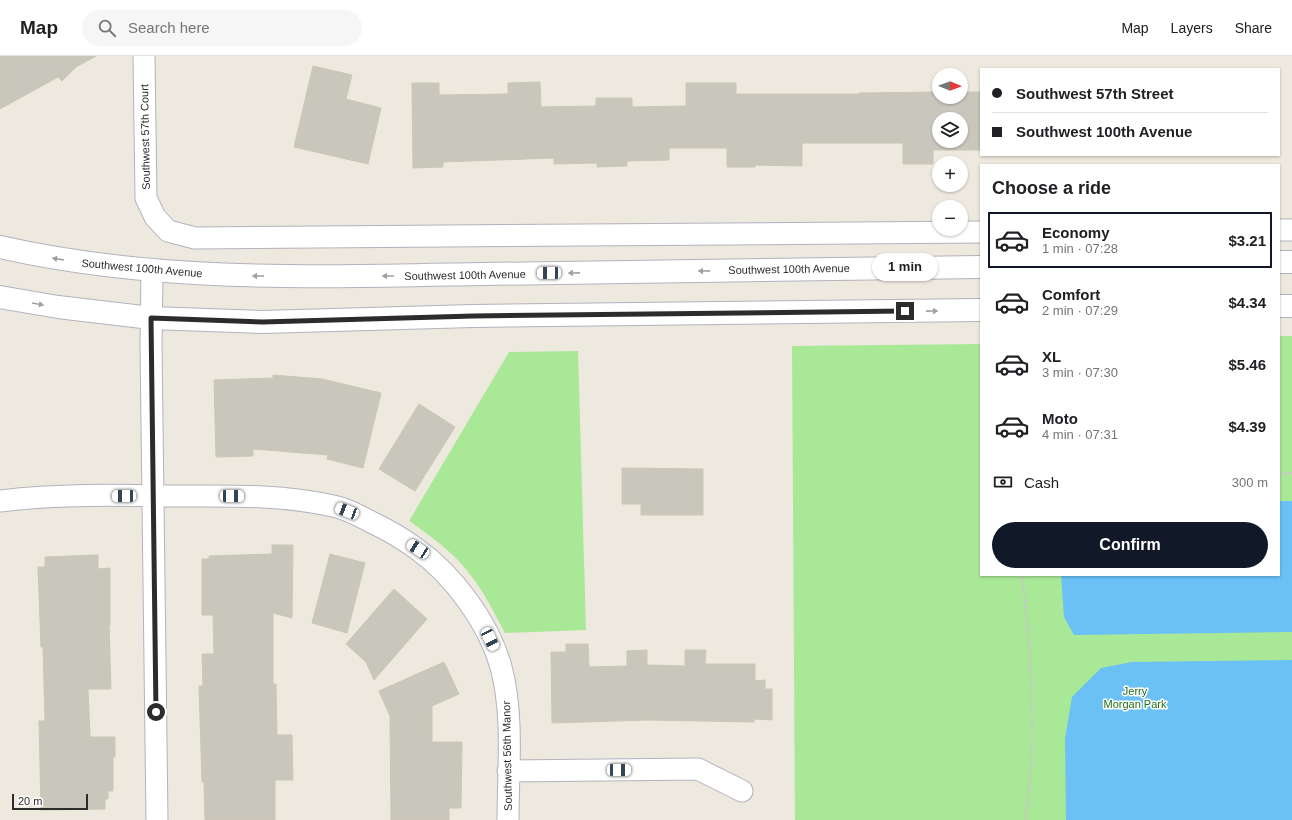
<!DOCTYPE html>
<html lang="en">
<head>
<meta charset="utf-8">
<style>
  :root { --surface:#fff; --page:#f6f6f6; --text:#202124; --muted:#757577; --line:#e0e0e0; --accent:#111827 }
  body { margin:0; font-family:Arial,sans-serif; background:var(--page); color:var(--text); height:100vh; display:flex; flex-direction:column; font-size:15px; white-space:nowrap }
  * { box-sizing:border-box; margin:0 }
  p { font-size:13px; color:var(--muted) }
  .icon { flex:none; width:22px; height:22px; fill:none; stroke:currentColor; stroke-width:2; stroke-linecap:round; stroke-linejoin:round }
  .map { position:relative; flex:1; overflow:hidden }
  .details { position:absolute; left:980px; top:108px; width:300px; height:412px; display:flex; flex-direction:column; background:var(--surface); border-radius:0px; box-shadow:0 1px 3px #0004 }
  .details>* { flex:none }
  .top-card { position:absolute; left:980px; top:12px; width:300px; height:88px; border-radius:0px; box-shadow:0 1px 3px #0004; display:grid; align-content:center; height:88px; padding:0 12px; background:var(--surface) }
  .needle { width:26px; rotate:91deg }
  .tools { position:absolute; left:932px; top:12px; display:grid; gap:8px }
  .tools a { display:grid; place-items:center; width:36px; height:36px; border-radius:50%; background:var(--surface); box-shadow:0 1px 3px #0004; font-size:20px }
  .scale { position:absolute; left:12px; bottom:10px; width:76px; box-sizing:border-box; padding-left:4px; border:2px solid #2c2c2c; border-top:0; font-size:11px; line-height:14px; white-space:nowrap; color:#2c2c2c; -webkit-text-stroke:3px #fff; paint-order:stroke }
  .end { position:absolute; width:18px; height:18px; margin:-9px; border:5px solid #2c2c2c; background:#fff; box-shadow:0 0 0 2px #fff }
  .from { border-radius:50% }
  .bubble { position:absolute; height:28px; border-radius:14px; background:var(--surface); box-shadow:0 1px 3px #0004; font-size:13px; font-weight:700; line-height:28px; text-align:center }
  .car { position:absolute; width:12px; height:24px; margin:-12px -6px; border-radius:5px; box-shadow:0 0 3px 1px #0007; background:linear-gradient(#fff 24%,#345 0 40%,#fff 0 76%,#345 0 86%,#fff 0) }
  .top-card b { display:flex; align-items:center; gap:14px; height:38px; font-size:15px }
  .top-card b+b { border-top:1px solid var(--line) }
  .top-card i { width:10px; height:10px; background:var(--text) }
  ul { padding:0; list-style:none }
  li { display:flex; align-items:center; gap:12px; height:56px; margin:0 8px 6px; padding:0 4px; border:2px solid transparent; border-radius:0px }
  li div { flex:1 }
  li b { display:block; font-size:15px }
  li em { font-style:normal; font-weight:700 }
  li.active { border-color:var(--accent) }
  li>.icon { width:36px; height:36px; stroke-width:1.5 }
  h2 { padding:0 12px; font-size:18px; line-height:48px }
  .pay { display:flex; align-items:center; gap:10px; height:44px; padding:0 12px; font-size:15px }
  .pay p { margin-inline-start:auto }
  .button { display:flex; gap:8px; margin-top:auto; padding:8px 12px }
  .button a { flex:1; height:46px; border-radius:24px; background:var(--accent); color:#fff; font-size:16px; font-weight:700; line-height:46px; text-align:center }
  header { display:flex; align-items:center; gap:24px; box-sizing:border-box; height:56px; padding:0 20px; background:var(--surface); border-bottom:1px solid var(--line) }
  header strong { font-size:19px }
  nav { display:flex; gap:22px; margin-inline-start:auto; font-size:14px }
  .search { width:280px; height:36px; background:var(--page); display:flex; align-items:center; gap:10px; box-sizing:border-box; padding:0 14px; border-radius:22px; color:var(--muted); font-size:15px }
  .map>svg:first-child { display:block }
</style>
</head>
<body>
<header>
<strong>Map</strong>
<div class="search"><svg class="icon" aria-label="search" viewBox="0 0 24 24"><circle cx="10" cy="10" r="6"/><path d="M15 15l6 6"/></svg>Search here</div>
<nav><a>Map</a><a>Layers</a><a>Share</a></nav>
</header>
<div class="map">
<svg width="1292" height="764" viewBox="0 0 1292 764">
  <rect width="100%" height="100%" fill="#eee9de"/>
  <path fill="#a9e897" d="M 1279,280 L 1292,280 L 1292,764 L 795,764 L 792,290 L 981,288 L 981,519 L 1279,519 Z
    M 578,295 L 586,574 L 505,577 C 495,558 485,538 472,521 C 456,498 432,481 409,465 L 509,296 Z"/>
  <path fill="#6bc0f6" d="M 1279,445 L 1292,445 L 1292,576 L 1074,579 L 1064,561 L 1061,519 L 1279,519 Z
    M 1292,604 L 1292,764 L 1066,764 L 1065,683 L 1072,641 L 1101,612 L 1132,606 Z"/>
  <path fill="#c9c7bc" stroke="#cac6b7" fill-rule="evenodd" d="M 0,0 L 96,0 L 76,11 L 62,25 L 58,21 L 0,53 Z
    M 313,10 L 352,19 L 346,43 L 381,52 L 368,108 L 294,91 Z
    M 540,26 L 541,51 L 596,50 L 596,42 L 632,42 L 632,51 L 686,50 L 686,27 L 736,27 L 736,38 L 859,38 L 859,37 L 939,36 L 939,41 L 961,41 L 961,36 L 981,36 L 981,94 L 933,94 L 933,108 L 903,108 L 903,87 L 802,87 L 802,110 L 755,109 L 755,111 L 727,111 L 727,92 L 669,92 L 669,104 L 627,105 L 627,110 L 597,111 L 597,107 L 554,108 L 554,102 L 443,106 L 443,111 L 413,112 L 412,27 L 439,27 L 439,39 L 508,38 L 508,27 ZM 939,63 L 961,63 L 961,85 L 939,85 Z
    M 273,319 L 322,323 L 381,337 L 363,412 L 327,403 L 328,399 L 253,393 L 253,400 L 216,401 L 214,324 L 273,322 Z
    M 419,348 L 455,371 L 415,435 L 379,413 Z
    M 622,412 L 703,413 L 703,459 L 641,459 L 641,448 L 622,448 Z
    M 272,489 L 293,489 L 292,562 L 273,557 L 273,628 L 276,628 L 277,679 L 292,679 L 293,724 L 275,724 L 275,764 L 205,764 L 204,726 L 202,726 L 199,630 L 203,630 L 202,598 L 214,598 L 213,559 L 202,559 L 202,503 L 209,503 L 209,500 L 272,498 Z
    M 330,498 L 365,507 L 347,577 L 312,567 Z
    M 98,499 L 98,513 L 110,512 L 110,569 L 109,569 L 111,633 L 88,633 L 90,681 L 115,681 L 115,701 L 113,701 L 113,735 L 108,735 L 108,743 L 105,743 L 105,753 L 41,754 L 39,665 L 45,665 L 43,591 L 41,591 L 38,511 L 45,511 L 45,501 Z
    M 394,533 L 427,563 L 374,624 L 366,606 L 346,588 Z
    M 566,588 L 588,588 L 589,611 L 627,610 L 627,595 L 647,594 L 647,609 L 685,610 L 685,594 L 706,594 L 705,608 L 755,608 L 755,625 L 765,624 L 765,633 L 772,633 L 772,664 L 754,663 L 754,666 L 648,664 L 552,667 L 551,596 L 566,596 Z
    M 444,606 L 459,638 L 432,650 L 432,686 L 462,686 L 461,752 L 449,752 L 449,764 L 391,764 L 390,660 L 379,635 Z"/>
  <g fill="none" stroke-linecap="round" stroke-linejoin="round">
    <g stroke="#b2b2c0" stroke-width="23">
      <path id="minor" d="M 144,0 L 146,142 L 155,161 L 168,175 L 195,182 L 981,176
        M 1279,174 L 1292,174
        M 152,215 L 151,288 L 157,764
        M 0,445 C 57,438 115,439 172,440 C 226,440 280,438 333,450 C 347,453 360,460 373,467 C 388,474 403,483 417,493 C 453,519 489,567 501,611 C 514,660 508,714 508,764
        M 508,715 L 698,713 L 742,735"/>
    </g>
    <g stroke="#b2b2c0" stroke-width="24">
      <path id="secondary" d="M 0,191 C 158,227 321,221 482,218 C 648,216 815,213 981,211
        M 1279,206 L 1292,206
        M 0,241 L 58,251 L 151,262 L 263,266 L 473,260 L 981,254
        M 1279,250 L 1292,250"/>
    </g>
    <path stroke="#c8c8c8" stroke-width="2.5" stroke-dasharray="3 2" stroke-linecap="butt" d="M 1279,418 L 1292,417
      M 1022,519 C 1030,582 1034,645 1031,709 C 1030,727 1027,746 1026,764"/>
    <use href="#minor" stroke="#fff" stroke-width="21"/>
    <use href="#secondary" stroke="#fff" stroke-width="22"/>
  </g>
  <defs><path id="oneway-solid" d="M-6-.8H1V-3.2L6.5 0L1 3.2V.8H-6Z"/></defs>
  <g fill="#a0a0a0">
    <use href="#oneway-solid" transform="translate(58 203) rotate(-171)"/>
    <use href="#oneway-solid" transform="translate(704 215) rotate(179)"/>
    <use href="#oneway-solid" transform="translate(574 217) rotate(179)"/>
    <use href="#oneway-solid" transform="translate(258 220) rotate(-180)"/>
    <use href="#oneway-solid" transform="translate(388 220) rotate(180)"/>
    <use href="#oneway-solid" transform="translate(38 248) rotate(10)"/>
    <use href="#oneway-solid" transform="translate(932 255) rotate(-1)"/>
  </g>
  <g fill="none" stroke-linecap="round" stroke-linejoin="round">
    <path stroke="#2c2c2c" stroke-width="5" d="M 156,656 L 151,262 L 263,266 L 473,260 L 905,255"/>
  </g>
  <g text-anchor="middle" stroke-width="3" stroke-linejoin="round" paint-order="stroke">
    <g font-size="11" fill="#2c2c2c" stroke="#fff">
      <text transform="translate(145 81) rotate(-91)" y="4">Southwest 57th Court</text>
      <text transform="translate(142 212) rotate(5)" y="4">Southwest 100th Avenue</text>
      <text transform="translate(789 213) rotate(-1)" y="4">Southwest 100th Avenue</text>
      <text transform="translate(465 219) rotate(-1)" y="4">Southwest 100th Avenue</text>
      <text transform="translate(507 700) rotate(-91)" y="4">Southwest 56th Manor</text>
    </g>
    <g font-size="11" fill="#1e6f16" stroke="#fff">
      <text x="1135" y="639">Jerry<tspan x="1135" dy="13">Morgan Park</tspan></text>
    </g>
  </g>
</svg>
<div class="tools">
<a><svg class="needle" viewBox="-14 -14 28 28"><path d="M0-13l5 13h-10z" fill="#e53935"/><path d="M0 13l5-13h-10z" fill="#757577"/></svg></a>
<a><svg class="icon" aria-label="layers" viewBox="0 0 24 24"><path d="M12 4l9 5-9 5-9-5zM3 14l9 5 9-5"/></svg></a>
<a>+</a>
<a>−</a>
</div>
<div class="scale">20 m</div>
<i class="end from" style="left:156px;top:656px"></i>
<i class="end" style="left:905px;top:255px"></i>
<div class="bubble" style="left:872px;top:197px;width:66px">1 min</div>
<i class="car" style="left:549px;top:217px;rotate:269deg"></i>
<i class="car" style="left:124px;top:440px;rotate:269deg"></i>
<i class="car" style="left:232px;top:440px;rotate:91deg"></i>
<i class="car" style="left:347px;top:455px;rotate:291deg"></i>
<i class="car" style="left:418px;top:493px;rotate:303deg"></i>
<i class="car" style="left:490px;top:583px;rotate:154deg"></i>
<i class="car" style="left:619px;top:714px;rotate:90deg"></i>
<div class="top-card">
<b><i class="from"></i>Southwest 57th Street</b>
<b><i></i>Southwest 100th Avenue</b>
</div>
<section class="details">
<h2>Choose a ride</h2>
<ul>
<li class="active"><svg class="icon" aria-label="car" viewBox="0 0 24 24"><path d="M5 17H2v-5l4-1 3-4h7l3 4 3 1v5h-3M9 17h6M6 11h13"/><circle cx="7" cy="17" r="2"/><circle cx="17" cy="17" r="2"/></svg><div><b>Economy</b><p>1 min · 07:28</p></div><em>$3.21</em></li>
<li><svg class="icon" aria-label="car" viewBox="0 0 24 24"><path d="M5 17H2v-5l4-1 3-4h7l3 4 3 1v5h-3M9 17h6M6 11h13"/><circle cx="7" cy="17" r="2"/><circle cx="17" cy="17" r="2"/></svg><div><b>Comfort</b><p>2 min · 07:29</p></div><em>$4.34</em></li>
<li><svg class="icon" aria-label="car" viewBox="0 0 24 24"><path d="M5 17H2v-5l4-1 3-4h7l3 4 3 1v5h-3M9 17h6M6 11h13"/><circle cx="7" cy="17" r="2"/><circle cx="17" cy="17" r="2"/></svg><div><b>XL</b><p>3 min · 07:30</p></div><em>$5.46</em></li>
<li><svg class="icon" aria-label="car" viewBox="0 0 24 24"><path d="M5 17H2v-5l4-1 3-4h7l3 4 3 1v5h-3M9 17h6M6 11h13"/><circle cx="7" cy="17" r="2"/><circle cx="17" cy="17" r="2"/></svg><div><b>Moto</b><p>4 min · 07:31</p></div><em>$4.39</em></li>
</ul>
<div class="pay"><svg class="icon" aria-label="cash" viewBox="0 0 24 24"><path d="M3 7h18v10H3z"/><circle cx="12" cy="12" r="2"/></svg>Cash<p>300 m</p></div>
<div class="button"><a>Confirm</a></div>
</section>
</div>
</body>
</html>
